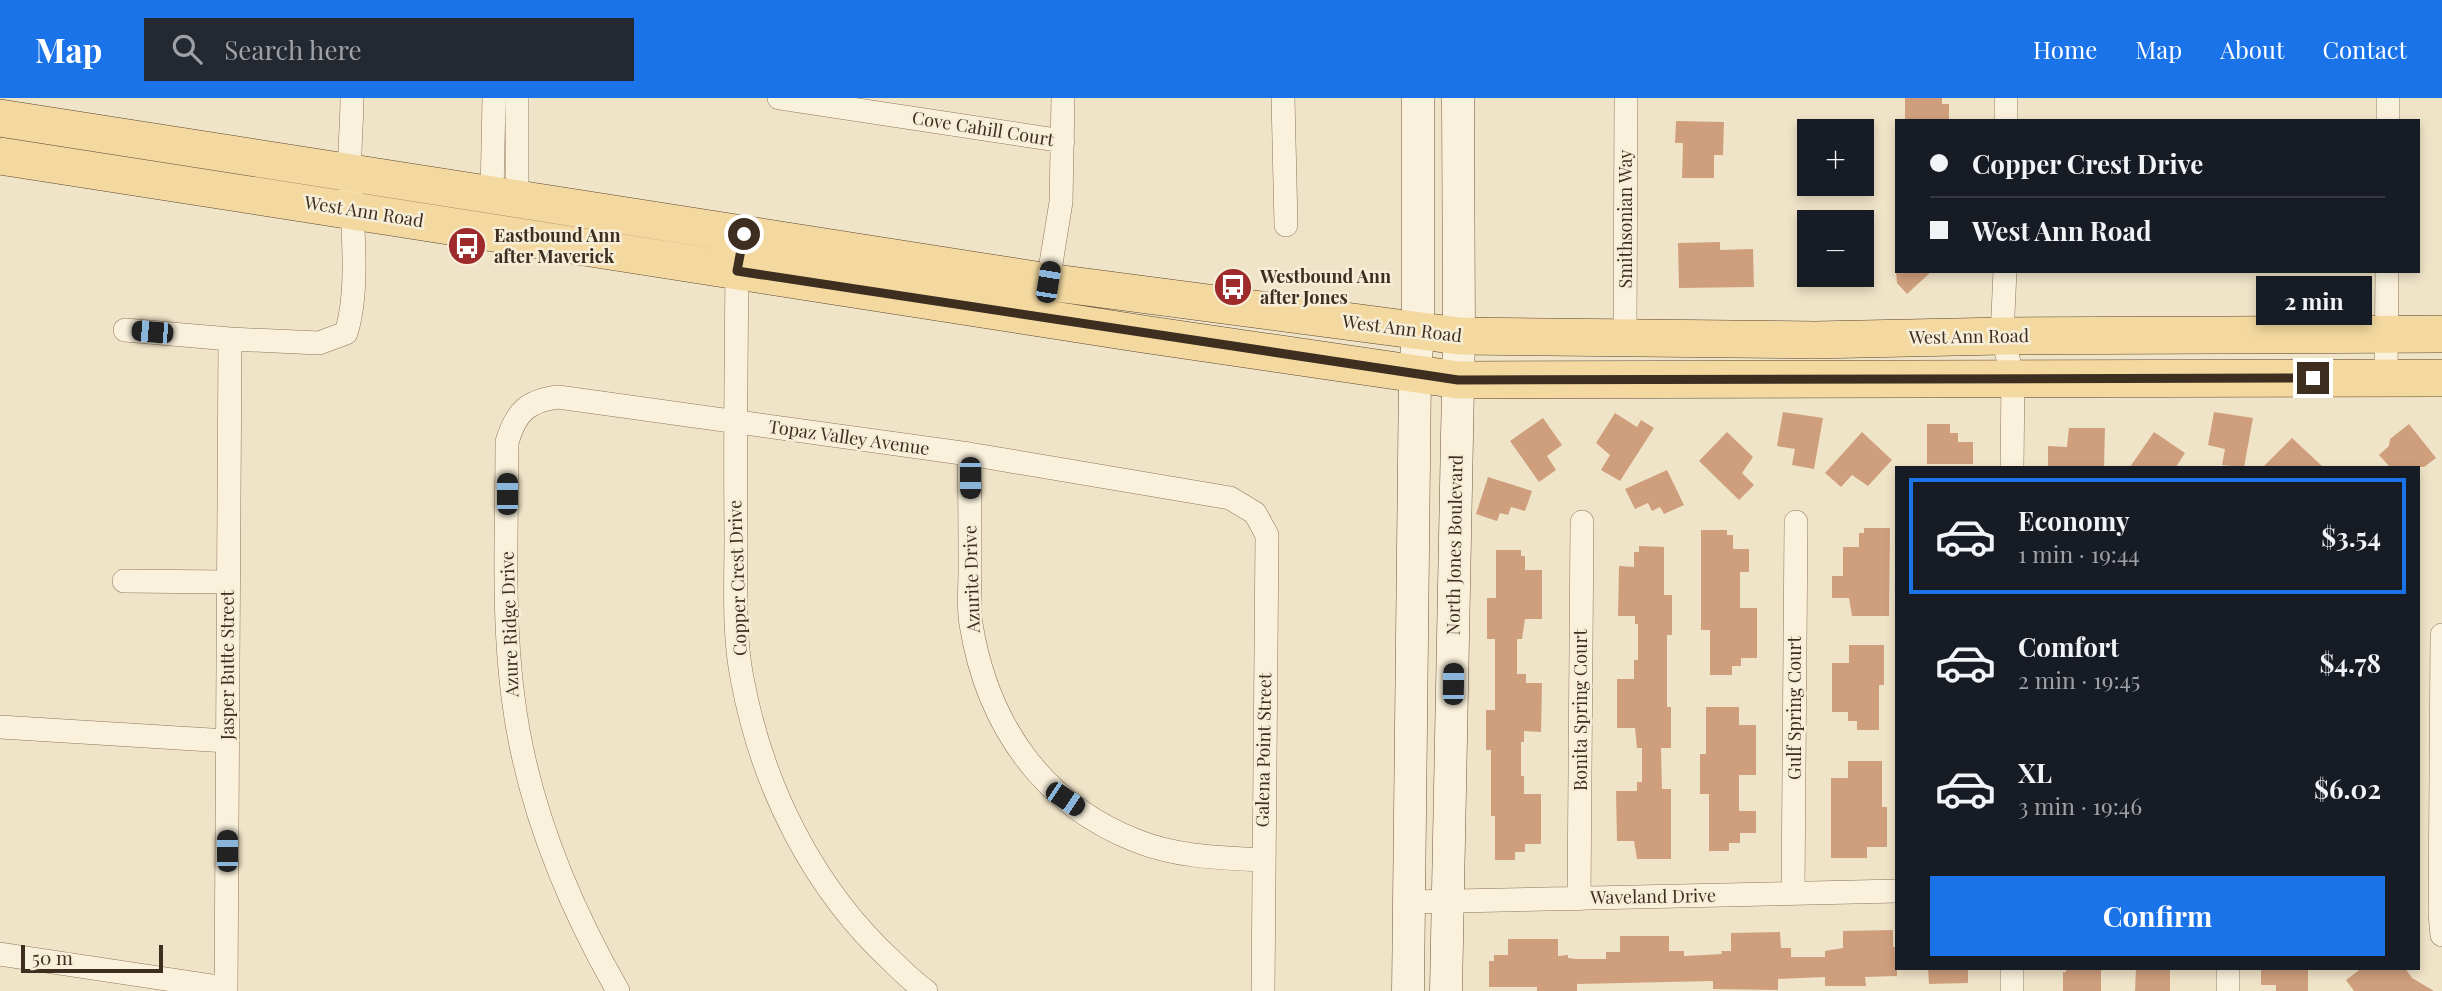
<!DOCTYPE html>
<html lang="en">
<head>
<meta charset="utf-8">
<style>
  :root { --surface:#171b24; --page:#242831; --text:#f1f3f6; --muted:#9ea1a6; --line:#363941; --accent:#1a73e8 }
  body { margin:0; font-family:"Playfair Display",serif; background:var(--page); color:var(--text); height:100vh; display:flex; flex-direction:column; font-size:26px; white-space:nowrap }
  * { box-sizing:border-box; margin:0 }
  p { font-size:23px; color:var(--muted) }
  .icon { flex:none; width:38px; height:38px; fill:none; stroke:currentColor; stroke-width:2; stroke-linecap:round; stroke-linejoin:round }
  .map { position:relative; flex:1; overflow:hidden }
  .drawer { position:absolute; left:1895px; top:368px; width:525px; height:504px; display:flex; flex-direction:column; background:var(--surface); border-radius:0px; box-shadow:0 4px 10px #0003 }
  .drawer>* { flex:none }
  .hud { position:absolute; left:1895px; top:21px; width:525px; height:154px; border-radius:0px; box-shadow:0 4px 10px #0003; display:grid; align-content:center; height:154px; padding:0 35px; background:var(--surface) }
  .buttons { position:absolute; left:1797px; top:21px; display:grid; gap:14px }
  .buttons a { display:grid; place-items:center; width:77px; height:77px; border-radius:0px; background:var(--surface); box-shadow:0 4px 10px #0003; font-size:35px }
  .scale { position:absolute; left:21px; bottom:18px; width:142px; box-sizing:border-box; padding-left:7px; border:4px solid #3d2e20; border-top:0; font-size:19px; line-height:24px; white-space:nowrap; color:#3d2e20; -webkit-text-stroke:5px #f7eed8; paint-order:stroke }
  .end { position:absolute; width:32px; height:32px; margin:-16px; border:9px solid #3d2e20; background:#fff; box-shadow:0 0 0 4px #fff }
  .from { border-radius:50% }
  .bubble { position:absolute; height:49px; border-radius:0px; background:var(--surface); box-shadow:0 4px 10px #0003; font-size:23px; font-weight:700; line-height:49px; text-align:center }
  .car { position:absolute; width:21px; height:42px; margin:-21px -10px; border-radius:9px; box-shadow:0 0 5px 2px #0007; background:linear-gradient(#222 24%,#8ab4d8 0 40%,#222 0 76%,#8ab4d8 0 86%,#222 0) }
  .hud b { display:flex; align-items:center; gap:24px; height:66px; font-size:26px }
  .hud b+b { border-top:2px solid var(--line) }
  .hud i { width:18px; height:18px; background:var(--text) }
  ul { padding:12px 0 0; list-style:none }
  li { display:flex; align-items:center; gap:21px; height:116px; margin:0 14px 10px; padding:0 21px; border:4px solid transparent; border-radius:0px }
  li div { flex:1 }
  li b { display:block; font-size:26px }
  li em { font-style:normal; font-weight:700 }
  li.selected { border-color:var(--accent) }
  li>.icon { width:63px; height:63px; stroke-width:1.5 }
  .cta { display:flex; gap:14px; margin-top:auto; padding:14px 35px }
  .cta a { flex:1; height:80px; border-radius:0px; background:var(--accent); color:#fff; font-size:28px; font-weight:700; line-height:80px; text-align:center }
  header { display:flex; align-items:center; gap:42px; box-sizing:border-box; height:98px; padding:0 35px; background:var(--accent); color:#fff }
  header strong { font-size:33px }
  nav { display:flex; gap:38px; margin-inline-start:auto; font-size:24px }
  .search { width:490px; height:63px; background:var(--page); display:flex; align-items:center; gap:18px; box-sizing:border-box; padding:0 24px; border-radius:0px; color:var(--muted); font-size:26px }
  .map>svg:first-child { display:block }
</style>
</head>
<body>
<header>
<strong>Map</strong>
<div class="search"><svg class="icon" aria-label="search" viewBox="0 0 24 24"><circle cx="10" cy="10" r="6"/><path d="M15 15l6 6"/></svg>Search here</div>
<nav><a>Home</a><a>Map</a><a>About</a><a>Contact</a></nav>
</header>
<div class="map">
<svg width="2442" height="893" viewBox="0 0 2442 893">
  <rect width="100%" height="100%" fill="#f0e4c8"/>
  <path fill="#cf9f7d" d="M 1905,0 L 1942,0 L 1942,6 L 1949,6 L 1949,23 L 1905,22 Z
    M 1676,23 L 1724,24 L 1723,57 L 1714,57 L 1714,80 L 1682,80 L 1683,45 L 1675,45 Z
    M 1720,144 L 1720,152 L 1753,151 L 1754,189 L 1679,190 L 1678,145 Z
    M 1896,173 L 1932,173 L 1907,196 L 1897,185 Z
    M 1783,314 L 1823,320 L 1814,371 L 1792,367 L 1795,351 L 1777,348 Z
    M 2214,314 L 2253,320 L 2244,369 L 2222,367 L 2225,351 L 2208,347 Z
    M 1615,315 L 1637,329 L 1641,322 L 1654,330 L 1620,383 L 1601,372 L 1610,357 L 1596,345 Z
    M 1543,320 L 1562,347 L 1547,358 L 1556,372 L 1539,384 L 1510,343 Z
    M 1927,326 L 1950,326 L 1950,335 L 1958,335 L 1958,344 L 1973,344 L 1973,366 L 1927,366 Z
    M 2409,326 L 2436,360 L 2424,369 L 2390,369 L 2379,357 L 2389,348 L 2390,341 Z
    M 2069,330 L 2105,330 L 2104,369 L 2048,369 L 2048,348 L 2067,349 Z
    M 1727,334 L 1753,359 L 1742,375 L 1754,387 L 1739,402 L 1699,363 Z
    M 1862,334 L 1892,362 L 1868,388 L 1852,377 L 1841,389 L 1825,375 Z
    M 2154,334 L 2185,355 L 2176,369 L 2130,369 Z
    M 2292,340 L 2323,369 L 2263,369 Z
    M 1667,372 L 1684,407 L 1664,416 L 1660,409 L 1652,413 L 1648,405 L 1635,411 L 1625,391 Z
    M 1488,379 L 1532,393 L 1525,413 L 1511,409 L 1508,417 L 1500,415 L 1497,423 L 1476,416 Z
    M 1864,430 L 1890,430 L 1889,518 L 1852,518 L 1849,500 L 1832,500 L 1832,478 L 1843,478 L 1843,449 L 1859,449 L 1859,435 L 1864,435 Z
    M 1701,432 L 1727,432 L 1727,437 L 1733,437 L 1733,451 L 1749,451 L 1749,474 L 1740,474 L 1740,510 L 1757,510 L 1757,560 L 1741,560 L 1741,568 L 1732,568 L 1732,577 L 1710,577 L 1710,532 L 1701,532 Z
    M 1639,448 L 1664,449 L 1664,497 L 1672,497 L 1672,537 L 1667,537 L 1667,609 L 1671,609 L 1671,650 L 1661,650 L 1662,691 L 1671,691 L 1671,761 L 1637,761 L 1634,743 L 1617,743 L 1616,693 L 1637,693 L 1637,684 L 1642,684 L 1642,650 L 1637,650 L 1635,630 L 1617,630 L 1617,581 L 1634,581 L 1634,562 L 1638,562 L 1638,526 L 1635,526 L 1635,518 L 1618,518 L 1619,468 L 1634,469 L 1634,454 L 1639,454 Z
    M 1496,452 L 1521,452 L 1521,458 L 1525,458 L 1525,472 L 1542,472 L 1542,521 L 1525,521 L 1522,541 L 1517,541 L 1517,576 L 1526,576 L 1526,585 L 1542,585 L 1541,634 L 1524,633 L 1524,644 L 1521,644 L 1521,678 L 1524,678 L 1524,696 L 1541,696 L 1541,746 L 1525,746 L 1525,754 L 1515,754 L 1515,762 L 1495,762 L 1495,718 L 1491,718 L 1491,652 L 1486,652 L 1486,612 L 1495,612 L 1495,541 L 1487,541 L 1487,500 L 1496,500 Z
    M 1849,547 L 1884,547 L 1884,587 L 1879,587 L 1879,632 L 1857,632 L 1857,623 L 1848,623 L 1848,614 L 1832,614 L 1832,565 L 1849,565 Z
    M 1706,609 L 1739,609 L 1739,627 L 1756,627 L 1756,677 L 1739,677 L 1739,713 L 1756,713 L 1756,735 L 1740,735 L 1740,745 L 1729,745 L 1729,753 L 1709,753 L 1709,696 L 1700,696 L 1700,656 L 1706,656 Z
    M 1848,663 L 1882,663 L 1882,709 L 1887,709 L 1887,749 L 1867,749 L 1867,760 L 1831,760 L 1831,680 L 1848,680 Z
    M 1893,832 L 1893,849 L 1897,849 L 1897,878 L 1865,879 L 1866,888 L 1825,888 L 1825,879 L 1778,881 L 1778,892 L 1713,891 L 1713,883 L 1577,886 L 1577,893 L 1537,893 L 1537,889 L 1489,889 L 1489,863 L 1494,863 L 1494,857 L 1508,857 L 1508,841 L 1558,841 L 1558,858 L 1568,857 L 1568,860 L 1577,861 L 1606,861 L 1606,854 L 1620,854 L 1620,838 L 1669,838 L 1669,853 L 1684,853 L 1684,858 L 1722,856 L 1721,853 L 1731,853 L 1731,835 L 1780,834 L 1781,850 L 1791,850 L 1791,859 L 1825,859 L 1825,853 L 1843,850 L 1843,833 Z
    M 1928,870 L 1968,870 L 1968,885 L 1929,886 Z
    M 2066,870 L 2101,870 L 2101,893 L 2063,893 L 2063,874 L 2066,874 Z
    M 2136,870 L 2170,870 L 2170,893 L 2135,893 Z
    M 2261,870 L 2308,870 L 2308,893 L 2276,893 L 2276,887 L 2261,887 Z
    M 2362,870 L 2405,870 L 2412,880 L 2434,893 L 2354,893 L 2346,882 Z"/>
  <g fill="none" stroke-linecap="round" stroke-linejoin="round">
    <g stroke="#8d765c" stroke-width="24">
      <path id="minor" d="M 517,0 L 517,101
        M 779,0 L 1063,43
        M 1283,0 L 1286,127
        M 2006,23 L 2006,0
        M 2388,23 L 2388,0
        M 492,97 L 494,0
        M 739,161 L 737,173 C 736,261 735,349 736,438 C 736,485 733,534 742,580 C 762,688 813,791 894,865 C 904,875 914,885 926,893
        M 2005,173 L 2002,238 L 2013,279 L 2012,369
        M 1048,184 L 1061,104 L 1063,0
        M 125,232 L 230,241 L 319,245 L 346,235 C 360,192 352,123 350,77 C 349,51 352,25 352,0
        M 1625,241 L 1626,0
        M 2386,280 L 2387,173
        M 969,356 C 970,395 970,434 970,473 C 970,490 968,510 971,526 C 987,626 1042,706 1137,743 C 1177,759 1221,760 1263,762
        M 124,483 L 228,484
        M 2442,537 L 2440,816 L 2442,837
        M 0,629 L 227,643
        M 1793,796 L 1796,424
        M 1579,801 L 1582,424
        M 1410,804 L 1897,793
        M 0,856 L 226,890
        M 2012,870 L 2012,893
        M 226,893 L 230,241
        M 618,893 C 566,802 526,704 513,599 C 502,515 507,429 507,344 C 516,314 527,303 558,299 L 969,356 L 1230,400 L 1255,415 L 1267,437 L 1263,893
        M 2228,893 L 2228,870"/>
    </g>
    <g stroke="#6f573f" stroke-width="33">
      <path id="secondary" d="M 1408,893 L 1415,276 L 1418,235 L 1418,0
        M 1446,893 L 1459,238 L 1458,0"/>
    </g>
    <g stroke="#5b4430" stroke-width="38">
      <path id="primary" d="M 0,20 L 1048,184 L 1459,238 L 1815,242 L 2002,238 L 2442,236
        M 0,58 L 1143,236 L 1458,282 L 2442,280"/>
    </g>
    <use href="#minor" stroke="#faf1dc" stroke-width="23"/>
    <use href="#secondary" stroke="#faf1dc" stroke-width="32"/>
    <use href="#primary" stroke="#f3d9a0" stroke-width="37"/>
  </g>
  <g fill="none" stroke-linecap="round" stroke-linejoin="round">
    <path stroke="#3d2e20" stroke-width="9" d="M 744,136 L 737,173 L 1458,282 L 2313,280"/>
  </g>
  <defs>
    <g id="bus-disc" transform="scale(2.0125)"><circle r="9.5" fill="#9e2a2b" stroke="#f7eed8"/><path d="M-5-6H5V4H4V6H2V4H-2V6H-4V4H-5ZM-3.5-4V0h7V-4ZM-3.5 1.2v1.5H-2V1.2ZM2 1.2v1.5H3.5V1.2Z" fill="#fff"/></g>
  </defs>
  <g fill-rule="evenodd">
    <use href="#bus-disc" x="467" y="148"/>
    <use href="#bus-disc" x="1233" y="189"/>
  </g>
  <g text-anchor="middle" stroke-width="5" stroke-linejoin="round" paint-order="stroke">
    <g font-size="18" fill="#3d2e20" stroke="#f7eed8">
      <text transform="translate(983 31) rotate(9)" y="6">Cove Cahill Court</text>
      <text transform="translate(364 114) rotate(9)" y="6">West Ann Road</text>
      <text transform="translate(1626 121) rotate(-90)" y="6">Smithsonian Way</text>
      <text transform="translate(1402 231) rotate(7)" y="6">West Ann Road</text>
      <text transform="translate(1969 239) rotate(-1)" y="6">West Ann Road</text>
      <text transform="translate(849 340) rotate(8)" y="6">Topaz Valley Avenue</text>
      <text transform="translate(1455 447) rotate(-89)" y="6">North Jones Boulevard</text>
      <text transform="translate(738 480) rotate(-92)" y="6">Copper Crest Drive</text>
      <text transform="translate(972 481) rotate(-92)" y="6">Azurite Drive</text>
      <text transform="translate(510 526) rotate(-92)" y="6">Azure Ridge Drive</text>
      <text transform="translate(228 567) rotate(-90)" y="6">Jasper Butte Street</text>
      <text transform="translate(1795 610) rotate(-90)" y="6">Gulf Spring Court</text>
      <text transform="translate(1581 612) rotate(-90)" y="6">Bonita Spring Court</text>
      <text transform="translate(1264 652) rotate(-89)" y="6">Galena Point Street</text>
      <text transform="translate(1653 799) rotate(-1)" y="6">Waveland Drive</text>
    </g>
    <g font-size="18" font-weight="bold" fill="#3d2e20" stroke="#f7eed8" text-anchor="start">
      <text x="494" y="144">Eastbound Ann<tspan x="494" dy="21">after Maverick</tspan></text>
      <text x="1260" y="185">Westbound Ann<tspan x="1260" dy="21">after Jones</tspan></text>
    </g>
  </g>
</svg>
<div class="buttons">
<a>+</a>
<a>−</a>
</div>
<div class="scale">50 m</div>
<i class="end from" style="left:744px;top:136px"></i>
<i class="end" style="left:2313px;top:280px"></i>
<div class="bubble" style="left:2256px;top:178px;width:116px">2 min</div>
<i class="car" style="left:1048px;top:184px;rotate:9deg"></i>
<i class="car" style="left:152px;top:234px;rotate:275deg"></i>
<i class="car" style="left:970px;top:380px;rotate:180deg"></i>
<i class="car" style="left:507px;top:396px;rotate:0deg"></i>
<i class="car" style="left:1453px;top:586px;rotate:1deg"></i>
<i class="car" style="left:1065px;top:701px;rotate:124deg"></i>
<i class="car" style="left:227px;top:753px;rotate:0deg"></i>
<div class="hud">
<b><i class="from"></i>Copper Crest Drive</b>
<b><i></i>West Ann Road</b>
</div>
<section class="drawer">
<ul>
<li class="selected"><svg class="icon" aria-label="car" viewBox="0 0 24 24"><path d="M5 17H2v-5l4-1 3-4h7l3 4 3 1v5h-3M9 17h6M6 11h13"/><circle cx="7" cy="17" r="2"/><circle cx="17" cy="17" r="2"/></svg><div><b>Economy</b><p>1 min · 19:44</p></div><em>$3.54</em></li>
<li><svg class="icon" aria-label="car" viewBox="0 0 24 24"><path d="M5 17H2v-5l4-1 3-4h7l3 4 3 1v5h-3M9 17h6M6 11h13"/><circle cx="7" cy="17" r="2"/><circle cx="17" cy="17" r="2"/></svg><div><b>Comfort</b><p>2 min · 19:45</p></div><em>$4.78</em></li>
<li><svg class="icon" aria-label="car" viewBox="0 0 24 24"><path d="M5 17H2v-5l4-1 3-4h7l3 4 3 1v5h-3M9 17h6M6 11h13"/><circle cx="7" cy="17" r="2"/><circle cx="17" cy="17" r="2"/></svg><div><b>XL</b><p>3 min · 19:46</p></div><em>$6.02</em></li>
</ul>
<div class="cta"><a>Confirm</a></div>
</section>
</div>
</body>
</html>
